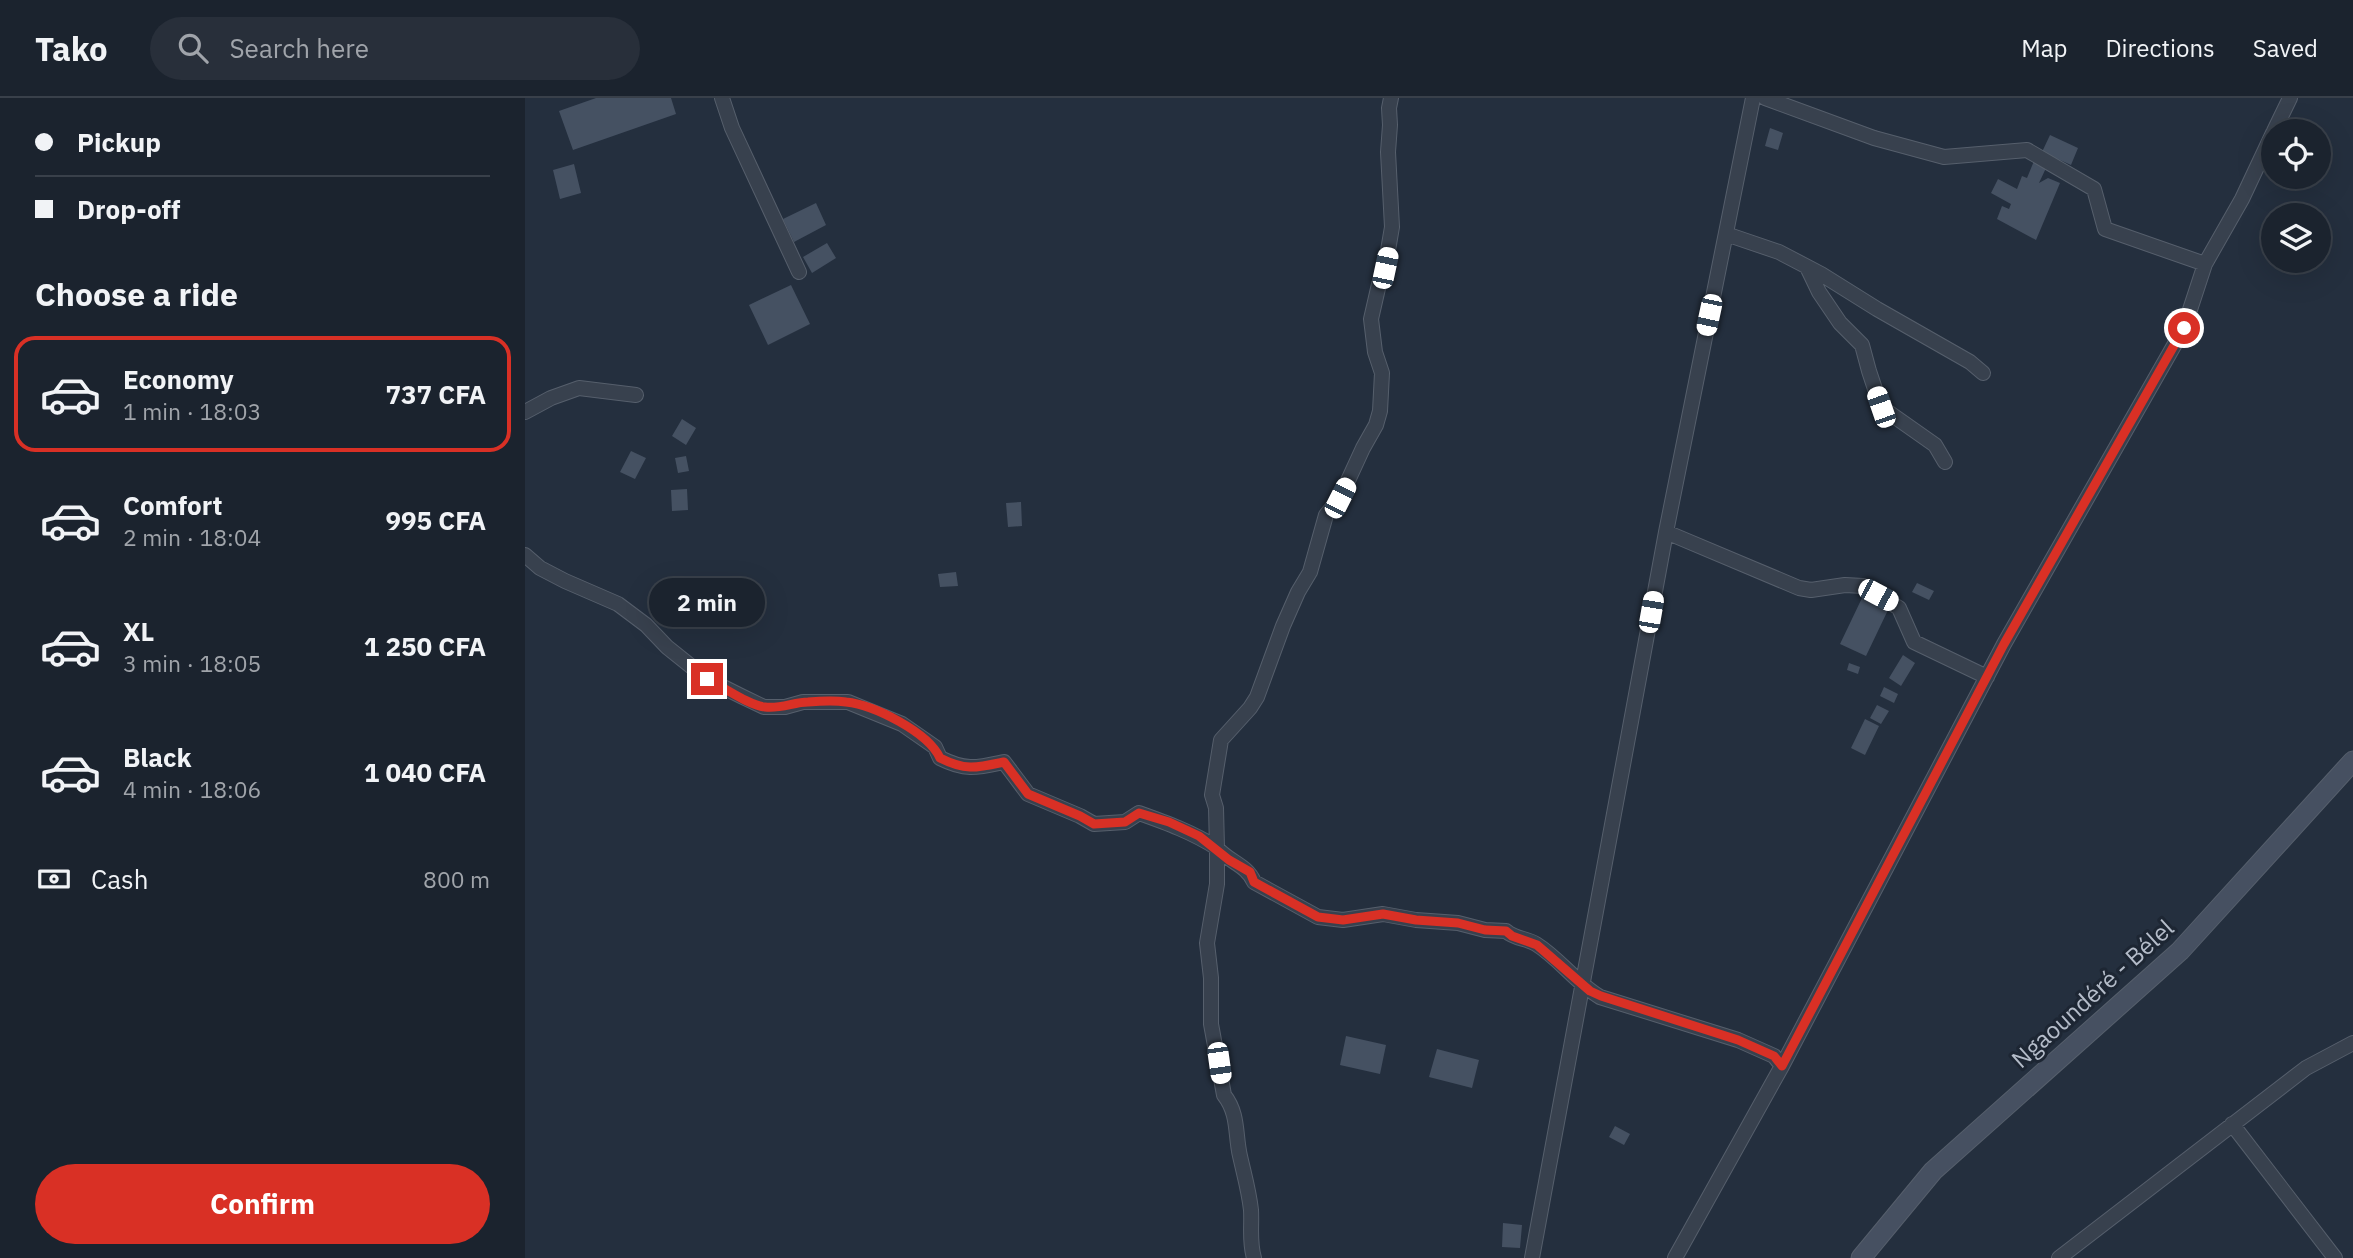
<!DOCTYPE html>
<html lang="en">
<head>
<meta charset="utf-8">
<style>
  :root { --surface:#1b232e; --page:#282f3a; --text:#f1f3f6; --muted:#a0a4aa; --line:#39404a; --accent:#d93025 }
  body { margin:0; font-family:"IBM Plex Sans",sans-serif; background:var(--page); color:var(--text); height:100vh; display:flex; flex-direction:column; font-size:26px; white-space:nowrap }
  * { box-sizing:border-box; margin:0 }
  p { font-size:23px; color:var(--muted) }
  .icon { flex:none; width:38px; height:38px; fill:none; stroke:currentColor; stroke-width:2; stroke-linecap:round; stroke-linejoin:round }
  .map { position:relative; flex:1; overflow:hidden }
  .sheet { display:flex; flex-direction:column; background:var(--surface); width:525px }
  .sheet>* { flex:none }
  .guide { display:grid; align-content:center; height:154px; padding:0 35px; background:var(--surface) }
  .fabs { position:absolute; left:1736px; top:21px; display:grid; gap:14px }
  .fabs a { display:grid; place-items:center; width:70px; height:70px; border-radius:50%; background:var(--surface); box-shadow:0 7px 28px #0002,0 0 0 2px var(--line); font-size:35px }
  .end { position:absolute; width:32px; height:32px; margin:-16px; border:9px solid #d93025; background:#fff; box-shadow:0 0 0 4px #fff }
  .from { border-radius:50% }
  .bubble { position:absolute; height:49px; border-radius:24px; background:var(--surface); box-shadow:0 7px 28px #0002,0 0 0 2px var(--line); font-size:23px; font-weight:700; line-height:49px; text-align:center }
  .car { position:absolute; width:21px; height:42px; margin:-21px -10px; border-radius:9px; box-shadow:0 0 5px 2px #0007; background:linear-gradient(#fff 24%,#345 0 40%,#fff 0 76%,#345 0 86%,#fff 0) }
  .guide b { display:flex; align-items:center; gap:24px; height:66px; font-size:26px }
  .guide b+b { border-top:2px solid var(--line) }
  .guide i { width:18px; height:18px; background:var(--text) }
  ul { padding:0; list-style:none }
  li { display:flex; align-items:center; gap:21px; height:116px; margin:0 14px 10px; padding:0 21px; border:4px solid transparent; border-radius:21px }
  li div { flex:1 }
  li b { display:block; font-size:26px }
  li em { font-style:normal; font-weight:700 }
  li.selected { border-color:var(--accent) }
  li>.icon { width:63px; height:63px; stroke-width:1.5 }
  h2 { padding:0 35px; font-size:32px; line-height:84px }
  .pay { display:flex; align-items:center; gap:18px; height:77px; padding:0 35px; font-size:26px }
  .pay p { margin-inline-start:auto }
  .action { display:flex; gap:14px; margin-top:auto; padding:14px 35px }
  .action a { flex:1; height:80px; border-radius:42px; background:var(--accent); color:#fff; font-size:28px; font-weight:700; line-height:80px; text-align:center }
  header { display:flex; align-items:center; gap:42px; box-sizing:border-box; height:98px; padding:0 35px; background:var(--surface); border-bottom:2px solid var(--line) }
  header strong { font-size:33px }
  nav { display:flex; gap:38px; margin-inline-start:auto; font-size:24px }
  .search { width:490px; height:63px; background:var(--page); display:flex; align-items:center; gap:18px; box-sizing:border-box; padding:0 24px; border-radius:38px; color:var(--muted); font-size:26px }
  main { display:flex; flex:1; min-height:0 }
  .map>svg:first-child { display:block }
</style>
</head>
<body>
<header>
<strong>Tako</strong>
<div class="search"><svg class="icon" aria-label="search" viewBox="0 0 24 24"><circle cx="10" cy="10" r="6"/><path d="M15 15l6 6"/></svg>Search here</div>
<nav><a>Map</a><a>Directions</a><a>Saved</a></nav>
</header>
<main>
<section class="sheet">
<div class="guide">
<b><i class="from"></i>Pickup</b>
<b><i></i>Drop-off</b>
</div>
<h2>Choose a ride</h2>
<ul>
<li class="selected"><svg class="icon" aria-label="car" viewBox="0 0 24 24"><path d="M5 17H2v-5l4-1 3-4h7l3 4 3 1v5h-3M9 17h6M6 11h13"/><circle cx="7" cy="17" r="2"/><circle cx="17" cy="17" r="2"/></svg><div><b>Economy</b><p>1 min · 18:03</p></div><em>737 CFA</em></li>
<li><svg class="icon" aria-label="car" viewBox="0 0 24 24"><path d="M5 17H2v-5l4-1 3-4h7l3 4 3 1v5h-3M9 17h6M6 11h13"/><circle cx="7" cy="17" r="2"/><circle cx="17" cy="17" r="2"/></svg><div><b>Comfort</b><p>2 min · 18:04</p></div><em>995 CFA</em></li>
<li><svg class="icon" aria-label="car" viewBox="0 0 24 24"><path d="M5 17H2v-5l4-1 3-4h7l3 4 3 1v5h-3M9 17h6M6 11h13"/><circle cx="7" cy="17" r="2"/><circle cx="17" cy="17" r="2"/></svg><div><b>XL</b><p>3 min · 18:05</p></div><em>1 250 CFA</em></li>
<li><svg class="icon" aria-label="car" viewBox="0 0 24 24"><path d="M5 17H2v-5l4-1 3-4h7l3 4 3 1v5h-3M9 17h6M6 11h13"/><circle cx="7" cy="17" r="2"/><circle cx="17" cy="17" r="2"/></svg><div><b>Black</b><p>4 min · 18:06</p></div><em>1 040 CFA</em></li>
</ul>
<div class="pay"><svg class="icon" aria-label="cash" viewBox="0 0 24 24"><path d="M3 7h18v10H3z"/><circle cx="12" cy="12" r="2"/></svg>Cash<p>800 m</p></div>
<div class="action"><a>Confirm</a></div>
</section>
<div class="map">
<svg width="1828" height="1160" viewBox="0 0 1828 1160">
  <rect width="100%" height="100%" fill="#242f3e"/>
  <path fill="#455162" d="M 71,0 L 146,0 L 151,16 L 48,52 L 34,13 Z
    M 1245,30 L 1258,35 L 1253,52 L 1240,48 Z
    M 1525,37 L 1553,50 L 1546,67 L 1517,54 Z
    M 1509,63 L 1521,70 L 1514,85 L 1523,80 L 1535,85 L 1511,142 L 1472,121 L 1477,108 L 1484,111 L 1486,106 L 1466,95 L 1473,81 L 1492,91 L 1497,78 L 1502,80 Z
    M 49,66 L 56,95 L 35,101 L 28,72 Z
    M 291,105 L 301,127 L 269,144 L 258,121 Z
    M 302,145 L 311,160 L 287,175 L 278,159 Z
    M 266,187 L 285,226 L 243,247 L 224,207 Z
    M 157,321 L 171,330 L 161,347 L 147,338 Z
    M 106,353 L 121,360 L 110,381 L 95,374 Z
    M 161,358 L 164,373 L 153,375 L 150,360 Z
    M 162,391 L 163,412 L 147,413 L 146,392 Z
    M 496,404 L 497,428 L 483,429 L 481,405 Z
    M 431,474 L 433,488 L 415,489 L 413,476 Z
    M 1392,485 L 1409,493 L 1404,502 L 1387,494 Z
    M 1337,500 L 1363,512 L 1341,558 L 1315,546 Z
    M 1378,557 L 1390,565 L 1376,588 L 1364,580 Z
    M 1324,565 L 1335,569 L 1333,576 L 1322,572 Z
    M 1359,589 L 1373,596 L 1369,605 L 1355,598 Z
    M 1352,607 L 1364,613 L 1356,626 L 1345,620 Z
    M 1340,621 L 1354,628 L 1340,657 L 1326,650 Z
    M 821,938 L 861,947 L 855,976 L 815,967 Z
    M 912,951 L 954,962 L 947,990 L 904,979 Z
    M 1090,1028 L 1105,1036 L 1099,1047 L 1084,1039 Z
    M 978,1125 L 997,1127 L 995,1150 L 977,1149 Z"/>
  <g fill="none" stroke-linecap="round" stroke-linejoin="round">
    <g stroke="#565f6c" stroke-width="16">
      <path id="minor" d="M 197,0 L 207,30 L 274,174
        M 866,0 L 864,10 L 865,27 L 863,54 L 867,129 L 860,170 L 854,186 L 846,221 L 850,254 L 857,275 L 855,313 L 851,327 L 838,350 L 815,400 L 801,417 L 785,474 L 773,494 L 758,528 L 732,599 L 725,610 L 696,642 L 687,697 L 691,710 L 692,750 C 704,764 722,767 729,784 L 793,819 L 818,822 L 858,816 L 891,822 L 933,825 L 960,832 L 981,833 C 990,841 1001,840 1011,846 C 1035,861 1051,885 1075,899 L 1213,942 L 1249,958 L 1257,968
        M 1240,0 L 1349,40 L 1419,59 L 1502,52 L 1569,91 L 1580,131 L 1680,166
        M 1749,33 L 1765,0
        M 1201,136 L 1254,154 L 1296,176 L 1352,211 L 1445,264 L 1458,275
        M 1282,169 L 1294,194 L 1315,225 L 1337,247 L 1344,273 L 1356,309 L 1410,347 L 1420,364
        M 0,314 L 26,300 L 54,290 L 111,297
        M 1141,434 L 1274,490 L 1286,492 L 1320,487 L 1338,488 L 1374,510 L 1389,544 L 1462,579
        M 0,457 L 15,470 L 40,483 L 93,506 L 121,527 L 142,549 L 182,581 L 216,598 L 239,609 L 260,609 L 278,604 L 323,604 L 377,626 L 410,649 L 415,660 C 441,673 451,670 479,664 L 503,696 L 555,718 L 569,726 L 600,724 L 614,715 C 642,725 667,734 692,750 L 692,786 L 682,845 L 686,880 L 686,926 L 699,997 C 714,1016 710,1037 715,1058 C 719,1076 724,1093 726,1112 C 727,1128 724,1143 729,1160
        M 1707,1026 L 1810,1160
        M 1007,1160 L 1141,434 L 1228,0
        M 1150,1160 L 1257,968 L 1479,546 L 1659,230 L 1680,166 L 1717,101 L 1748,35
        M 1534,1160 L 1781,970 L 1828,945"/>
    </g>
    <g stroke="#565f6c" stroke-width="21">
      <path id="secondary" d="M 1336,1160 L 1408,1073 L 1655,853 L 1828,663"/>
    </g>
    <use href="#minor" stroke="#38414e" stroke-width="14"/>
    <use href="#secondary" stroke="#465061" stroke-width="19"/>
  </g>
  <g fill="none" stroke-linecap="round" stroke-linejoin="round">
    <path stroke="#d93025" stroke-width="9" d="M 182,581 C 199,589 223,607 240,609 C 256,611 269,604 283,604 C 295,603 308,602 321,604 C 349,607 403,634 415,660 C 441,673 451,670 479,664 L 503,696 L 555,718 L 569,726 L 600,724 L 614,715 L 644,724 L 674,738 L 704,762 L 725,774 L 729,784 L 793,819 L 818,822 L 858,816 L 891,822 L 933,825 L 960,832 L 981,833 L 987,838 L 1012,847 L 1065,893 L 1076,898 L 1213,942 L 1249,958 L 1257,968 L 1479,546 L 1659,230"/>
  </g>
  <g text-anchor="middle" stroke-width="6" stroke-linejoin="round" paint-order="stroke">
    <g font-size="24" fill="#b4bcc9" stroke="#1d2633">
      <text transform="translate(1568 896) rotate(-42)" y="8">Ngaoundéré - Bélel</text>
    </g>
  </g>
</svg>
<div class="fabs">
<a><svg class="icon" aria-label="locate" viewBox="0 0 24 24"><circle cx="12" cy="12" r="6"/><path d="M12 2v4M12 18v4M2 12h4M18 12h4"/></svg></a>
<a><svg class="icon" aria-label="layers" viewBox="0 0 24 24"><path d="M12 4l9 5-9 5-9-5zM3 14l9 5 9-5"/></svg></a>
</div>
<i class="end from" style="left:1659px;top:230px"></i>
<i class="end" style="left:182px;top:581px"></i>
<div class="bubble" style="left:124px;top:480px;width:116px">2 min</div>
<i class="car" style="left:860px;top:170px;rotate:12deg"></i>
<i class="car" style="left:1184px;top:217px;rotate:192deg"></i>
<i class="car" style="left:1356px;top:309px;rotate:341deg"></i>
<i class="car" style="left:815px;top:400px;rotate:27deg"></i>
<i class="car" style="left:1353px;top:497px;rotate:118deg"></i>
<i class="car" style="left:1126px;top:514px;rotate:10deg"></i>
<i class="car" style="left:694px;top:965px;rotate:172deg"></i>
</div>
</main>
</body>
</html>
